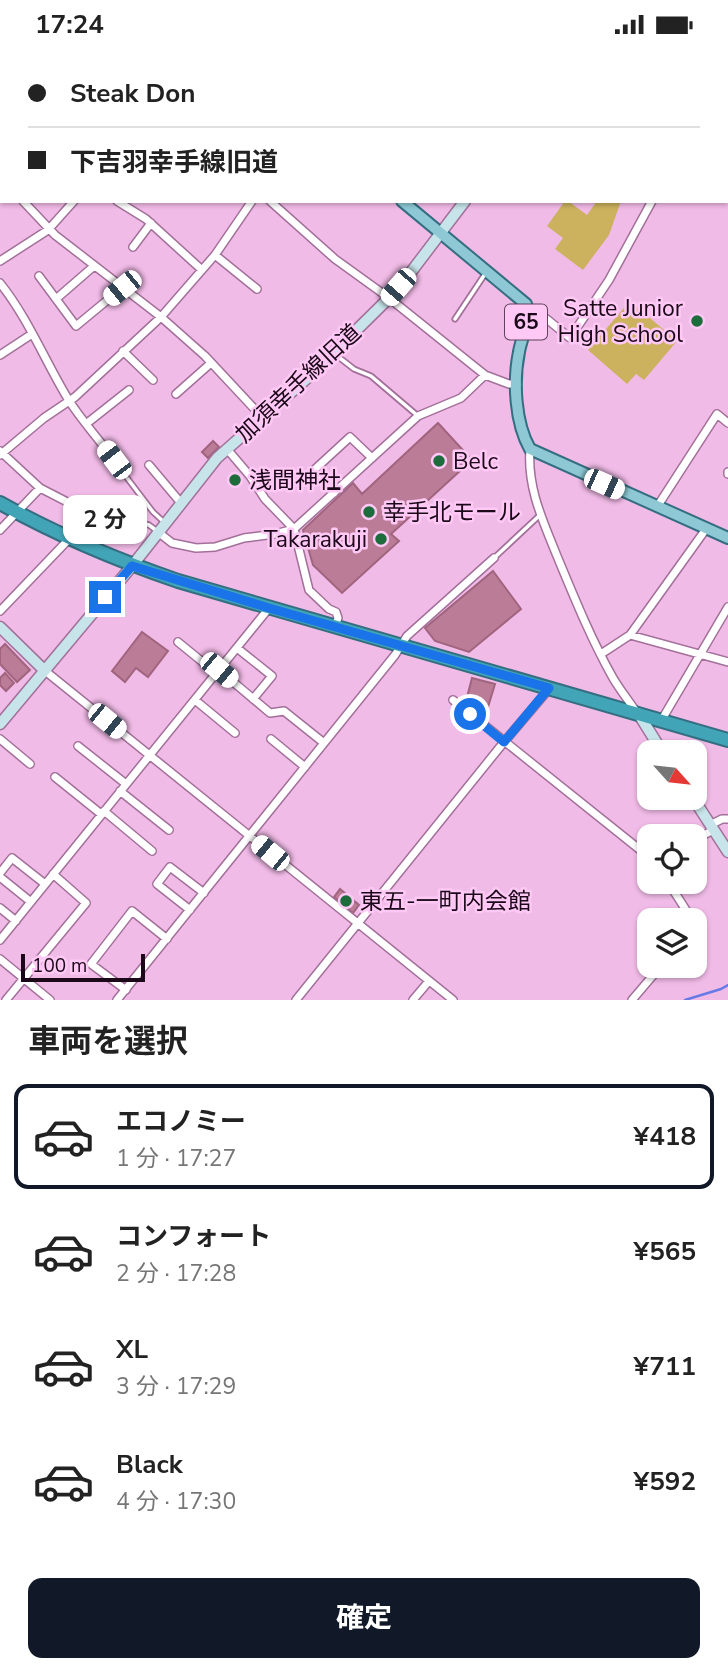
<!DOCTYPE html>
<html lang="ja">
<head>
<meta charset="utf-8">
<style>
  :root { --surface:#fff; --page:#f2f2f2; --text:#222; --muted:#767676; --line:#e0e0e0; --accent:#111827 }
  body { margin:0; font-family:"Nunito Sans","Noto Sans JP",sans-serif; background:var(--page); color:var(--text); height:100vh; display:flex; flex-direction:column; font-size:26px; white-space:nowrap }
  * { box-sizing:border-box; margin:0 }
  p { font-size:23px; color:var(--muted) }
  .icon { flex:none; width:38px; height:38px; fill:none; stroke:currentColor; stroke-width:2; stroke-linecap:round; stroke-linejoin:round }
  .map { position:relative; height:951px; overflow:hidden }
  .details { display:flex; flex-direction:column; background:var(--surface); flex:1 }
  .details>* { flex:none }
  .guide { position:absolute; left:0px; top:0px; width:728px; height:154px; box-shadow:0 2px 5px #0004; display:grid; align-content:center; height:154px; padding:0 28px; background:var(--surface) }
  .needle { width:46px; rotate:117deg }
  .controls { position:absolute; left:637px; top:691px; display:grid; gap:14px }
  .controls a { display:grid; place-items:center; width:70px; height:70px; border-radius:14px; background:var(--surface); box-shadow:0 2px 5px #0004; font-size:35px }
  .scale { position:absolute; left:21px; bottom:18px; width:124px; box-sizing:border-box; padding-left:7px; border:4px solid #1b0919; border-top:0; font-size:19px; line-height:24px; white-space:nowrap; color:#1b0919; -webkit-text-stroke:5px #ffc8f5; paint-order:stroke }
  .end { position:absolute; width:32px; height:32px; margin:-16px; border:9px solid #1a73e8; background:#fff; box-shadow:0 0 0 4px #fff }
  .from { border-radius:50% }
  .bubble { position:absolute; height:49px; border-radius:14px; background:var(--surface); box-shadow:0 2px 5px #0004; font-size:23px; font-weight:700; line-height:49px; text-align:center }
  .car { position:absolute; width:21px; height:42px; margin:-21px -10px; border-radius:9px; box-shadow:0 0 5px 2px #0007; background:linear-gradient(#fff 24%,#345 0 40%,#fff 0 76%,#345 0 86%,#fff 0) }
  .guide b { display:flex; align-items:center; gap:24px; height:66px; font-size:26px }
  .guide b+b { border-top:2px solid var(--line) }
  .guide i { width:18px; height:18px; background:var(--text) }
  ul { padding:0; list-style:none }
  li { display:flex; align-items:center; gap:21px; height:105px; margin:0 14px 10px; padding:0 14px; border:4px solid transparent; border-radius:14px }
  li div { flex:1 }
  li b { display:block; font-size:26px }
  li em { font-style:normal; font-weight:700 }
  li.on { border-color:var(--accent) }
  li>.icon { width:63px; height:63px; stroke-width:1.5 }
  h2 { padding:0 28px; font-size:32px; line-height:84px }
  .action { display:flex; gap:14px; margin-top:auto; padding:14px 28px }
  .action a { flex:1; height:80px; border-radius:14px; background:var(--accent); color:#fff; font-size:28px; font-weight:700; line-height:80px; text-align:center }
  .status { display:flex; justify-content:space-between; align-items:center; height:49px; padding:0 35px; background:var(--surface); direction:ltr }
  .status svg { height:19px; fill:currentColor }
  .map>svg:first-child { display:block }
</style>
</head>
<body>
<div class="status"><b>17:24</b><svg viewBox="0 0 49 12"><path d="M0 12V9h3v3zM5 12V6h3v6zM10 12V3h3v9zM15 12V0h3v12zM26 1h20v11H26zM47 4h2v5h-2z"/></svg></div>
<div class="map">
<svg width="728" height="951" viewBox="0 0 728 951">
  <rect width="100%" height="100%" fill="#f1bbe7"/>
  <path fill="#ccb25e" d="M 565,152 L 568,152 L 587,166 L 597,152 L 621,152 L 609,186 L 583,221 L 555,200 L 563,189 L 547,177 Z
    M 630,252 L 677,292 L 644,331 L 636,325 L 627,335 L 588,301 Z"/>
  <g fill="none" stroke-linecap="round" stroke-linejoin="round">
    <path stroke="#667ae5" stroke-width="2.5" d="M 685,951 L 721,940 L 728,936"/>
  </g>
  <path fill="#bb7c97" stroke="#a1647e" stroke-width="2" d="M 438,374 L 472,411 L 391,485 L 399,492 L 342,544 L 313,516 L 303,481 L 353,434 L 362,445 Z
    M 213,392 L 219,398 L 208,409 L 202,403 Z
    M 493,522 L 521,560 L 469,603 L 435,592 L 425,579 Z
    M 142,583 L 168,602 L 148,628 L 136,619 L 125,633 L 112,622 Z
    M 5,595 L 30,621 L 17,633 L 0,615 L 0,600 Z
    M 5,624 L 14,634 L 6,642 L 0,636 L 0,629 Z
    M 472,629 L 495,635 L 488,658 L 466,652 Z
    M 340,840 L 359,856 L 353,864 L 334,848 Z"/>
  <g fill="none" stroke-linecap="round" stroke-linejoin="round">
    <g stroke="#a27099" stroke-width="7">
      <path id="lane" d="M 28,2 L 29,0
        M 0,30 L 2,28
        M 726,37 L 728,35
        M 455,270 L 485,225
        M 336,306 L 354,320 L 371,327 L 418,367
        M 102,396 L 153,463 L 165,474
        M 78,458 L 149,476 L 157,482
        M 494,509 L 540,466"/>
    </g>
    <g stroke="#a27099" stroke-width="10">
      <path id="street" d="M 91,0 L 93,2
        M 406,0 L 408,2
        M 683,0 L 686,2
        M 173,2 L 174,0
        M 334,2 L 335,0
        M 656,2 L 657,0
        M 719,2 L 720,0
        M 726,28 L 728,29
        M 0,105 L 2,103
        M 0,123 L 2,125
        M 23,152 L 55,186 L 161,268 L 205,307 L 263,369
        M 117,152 L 146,170 L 202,221
        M 270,152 L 335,210 L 389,249 L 485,326 L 509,335 L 517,335
        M 133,198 L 151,174
        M 215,206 L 257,240
        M 0,212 L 48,181 L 74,152
        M 39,227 L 76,277 L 122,239
        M 0,234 C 28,269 45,312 68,350 C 78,366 90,380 101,394
        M 56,250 L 94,217
        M 528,259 L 537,262 L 570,289 L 609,231 L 652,152
        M 123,302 L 153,331
        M 0,306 L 32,285
        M 176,345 L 211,314
        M 86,375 L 129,341
        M 227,400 L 250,427 L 265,450 L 294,480 L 309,541 L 329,560 L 336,563 L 338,569 L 335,578
        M 530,400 C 527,439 543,472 557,507 C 574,548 591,590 613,629 C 620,641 629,652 637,664
        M 0,402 L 40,439 L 77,458
        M 0,406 L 44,369 L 75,348 L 161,268 L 215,206 L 252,152
        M 149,416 L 181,454
        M 728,425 L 728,423
        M 334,444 L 313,422 L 350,388 L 372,409
        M 657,458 L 717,365 L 728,374
        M 0,481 L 40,439
        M 158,483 L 172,494 L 196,499 L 215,498 L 244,489 L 275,485 L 294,480 L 418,367 L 461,349 L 485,326
        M 0,562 L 69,490
        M 630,586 L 706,480
        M 178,593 L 216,624
        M 237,599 L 272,627 L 253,650
        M 601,605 L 630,586 L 728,613
        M 44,621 L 453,951
        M 219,621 L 270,664 L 284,662 L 324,694
        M 195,651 L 235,684
        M 453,651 L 649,808
        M 661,672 L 728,558
        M 0,690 L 30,715
        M 271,690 L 305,718
        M 78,697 L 126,735
        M 55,728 L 101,765
        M 120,742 L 169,781
        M 104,762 L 152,802
        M 710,776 L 722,770 L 728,770
        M 695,791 L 713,781
        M 0,824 L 12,809 L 45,835
        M 0,828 L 31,853
        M 668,833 L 693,872
        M 0,859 L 16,872
        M 190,861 L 157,835 L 170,818 L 204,844
        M 0,891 L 269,559
        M 0,910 L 50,951
        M 126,941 L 91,915 L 132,862 L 167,890
        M 6,951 L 86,854 L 53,825
        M 117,951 L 395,606 L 407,587 L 494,509
        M 296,951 L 504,693 L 549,640
        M 413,951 L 429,932
        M 632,951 L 661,917"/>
    </g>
    <g stroke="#a27099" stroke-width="13">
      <path id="secondary" d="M 584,2 L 585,0
        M 0,578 L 44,621
        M 638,664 L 663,704
        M 0,675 L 132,517 L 217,409 L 313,324 L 389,249 L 408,227 L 465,152
        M 693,749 L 728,803"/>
    </g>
    <g stroke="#346e80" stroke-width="14">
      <path id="primary" d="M 221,0 L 223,2
        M 402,152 L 526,255 C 532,269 521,289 519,303 C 513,332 515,374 530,400 L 728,489"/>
    </g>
    <g stroke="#346e80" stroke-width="16">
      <path id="highway" d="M 0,454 C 57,486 117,511 178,532 L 728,691"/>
    </g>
    <use href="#lane" stroke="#fff" stroke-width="3.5"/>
    <use href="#street" stroke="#fff" stroke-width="7"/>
    <use href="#secondary" stroke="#c6e4e9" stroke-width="10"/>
    <use href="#primary" stroke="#8dc8d4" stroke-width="10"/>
    <use href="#highway" stroke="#41a4b7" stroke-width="12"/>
  </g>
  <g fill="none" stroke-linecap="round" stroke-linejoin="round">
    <path stroke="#1a73e8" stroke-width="9" d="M 105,548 L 132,517 L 269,559 L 549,639 L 504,693 L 470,665"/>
  </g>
  <g fill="#1c6c3c" stroke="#ffc8f5" stroke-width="2.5">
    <circle cx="697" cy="272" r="7"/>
    <circle cx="439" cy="412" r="7"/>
    <circle cx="235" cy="431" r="7"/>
    <circle cx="369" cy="463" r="7"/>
    <circle cx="381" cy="490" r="7"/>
    <circle cx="346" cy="852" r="7"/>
  </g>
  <g text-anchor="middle" stroke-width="5" stroke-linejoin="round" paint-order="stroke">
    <rect fill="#ffc8f5" stroke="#5f425b" stroke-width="2" x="505" y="255.5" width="42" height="35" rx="5"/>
    <g font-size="21" font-weight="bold" fill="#1b0919">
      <text x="526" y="280">65</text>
    </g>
    <g font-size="23" fill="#1b0919" stroke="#ffc8f5" text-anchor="start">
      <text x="683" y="267" text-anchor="end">Satte Junior<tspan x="683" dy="26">High School</tspan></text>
      <text x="453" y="420">Belc</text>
      <text x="249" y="439">浅間神社</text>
      <text x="383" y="471">幸手北モール</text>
      <text x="367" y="498" text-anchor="end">Takarakuji</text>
      <text x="360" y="860">東五-一町内会館</text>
    </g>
    <g font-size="23" fill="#1b0919" stroke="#ffc8f5">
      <text transform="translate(298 334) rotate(-43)" y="8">加須幸手線旧道</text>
    </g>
  </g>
</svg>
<div class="controls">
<a><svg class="needle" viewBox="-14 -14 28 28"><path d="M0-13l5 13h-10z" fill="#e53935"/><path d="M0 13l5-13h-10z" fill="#767676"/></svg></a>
<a><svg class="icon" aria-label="locate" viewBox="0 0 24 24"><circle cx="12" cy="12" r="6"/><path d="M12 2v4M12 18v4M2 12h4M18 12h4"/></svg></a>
<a><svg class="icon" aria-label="layers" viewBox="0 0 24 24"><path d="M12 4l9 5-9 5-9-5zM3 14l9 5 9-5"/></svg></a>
</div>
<div class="scale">100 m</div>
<i class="end from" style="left:470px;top:665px"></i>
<i class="end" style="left:105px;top:548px"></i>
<div class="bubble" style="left:63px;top:446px;width:84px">2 分</div>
<i class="car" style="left:398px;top:238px;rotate:221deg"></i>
<i class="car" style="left:122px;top:239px;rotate:231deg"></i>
<i class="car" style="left:114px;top:411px;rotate:323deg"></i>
<i class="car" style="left:604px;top:435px;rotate:114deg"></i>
<i class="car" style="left:219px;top:621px;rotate:130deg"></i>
<i class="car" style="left:107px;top:672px;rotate:129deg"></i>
<i class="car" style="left:270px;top:804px;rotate:309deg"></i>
<div class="guide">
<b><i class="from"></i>Steak Don</b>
<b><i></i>下吉羽幸手線旧道</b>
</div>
</div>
<section class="details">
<h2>車両を選択</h2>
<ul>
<li class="on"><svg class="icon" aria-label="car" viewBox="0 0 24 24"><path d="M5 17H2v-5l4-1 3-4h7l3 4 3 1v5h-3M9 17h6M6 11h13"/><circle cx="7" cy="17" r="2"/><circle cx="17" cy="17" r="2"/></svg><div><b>エコノミー</b><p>1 分 · 17:27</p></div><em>¥418</em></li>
<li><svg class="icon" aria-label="car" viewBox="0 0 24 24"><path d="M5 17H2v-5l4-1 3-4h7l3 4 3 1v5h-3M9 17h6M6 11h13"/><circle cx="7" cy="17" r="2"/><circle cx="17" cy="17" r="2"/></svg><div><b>コンフォート</b><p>2 分 · 17:28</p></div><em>¥565</em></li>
<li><svg class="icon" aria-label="car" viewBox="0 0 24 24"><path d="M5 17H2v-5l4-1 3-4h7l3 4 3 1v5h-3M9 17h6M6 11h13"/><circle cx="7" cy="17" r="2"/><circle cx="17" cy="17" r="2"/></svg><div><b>XL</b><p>3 分 · 17:29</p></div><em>¥711</em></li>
<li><svg class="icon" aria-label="car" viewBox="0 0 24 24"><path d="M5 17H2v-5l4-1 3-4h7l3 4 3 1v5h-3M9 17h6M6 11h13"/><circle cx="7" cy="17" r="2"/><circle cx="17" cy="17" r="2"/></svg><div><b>Black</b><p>4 分 · 17:30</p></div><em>¥592</em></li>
</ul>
<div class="action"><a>確定</a></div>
</section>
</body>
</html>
